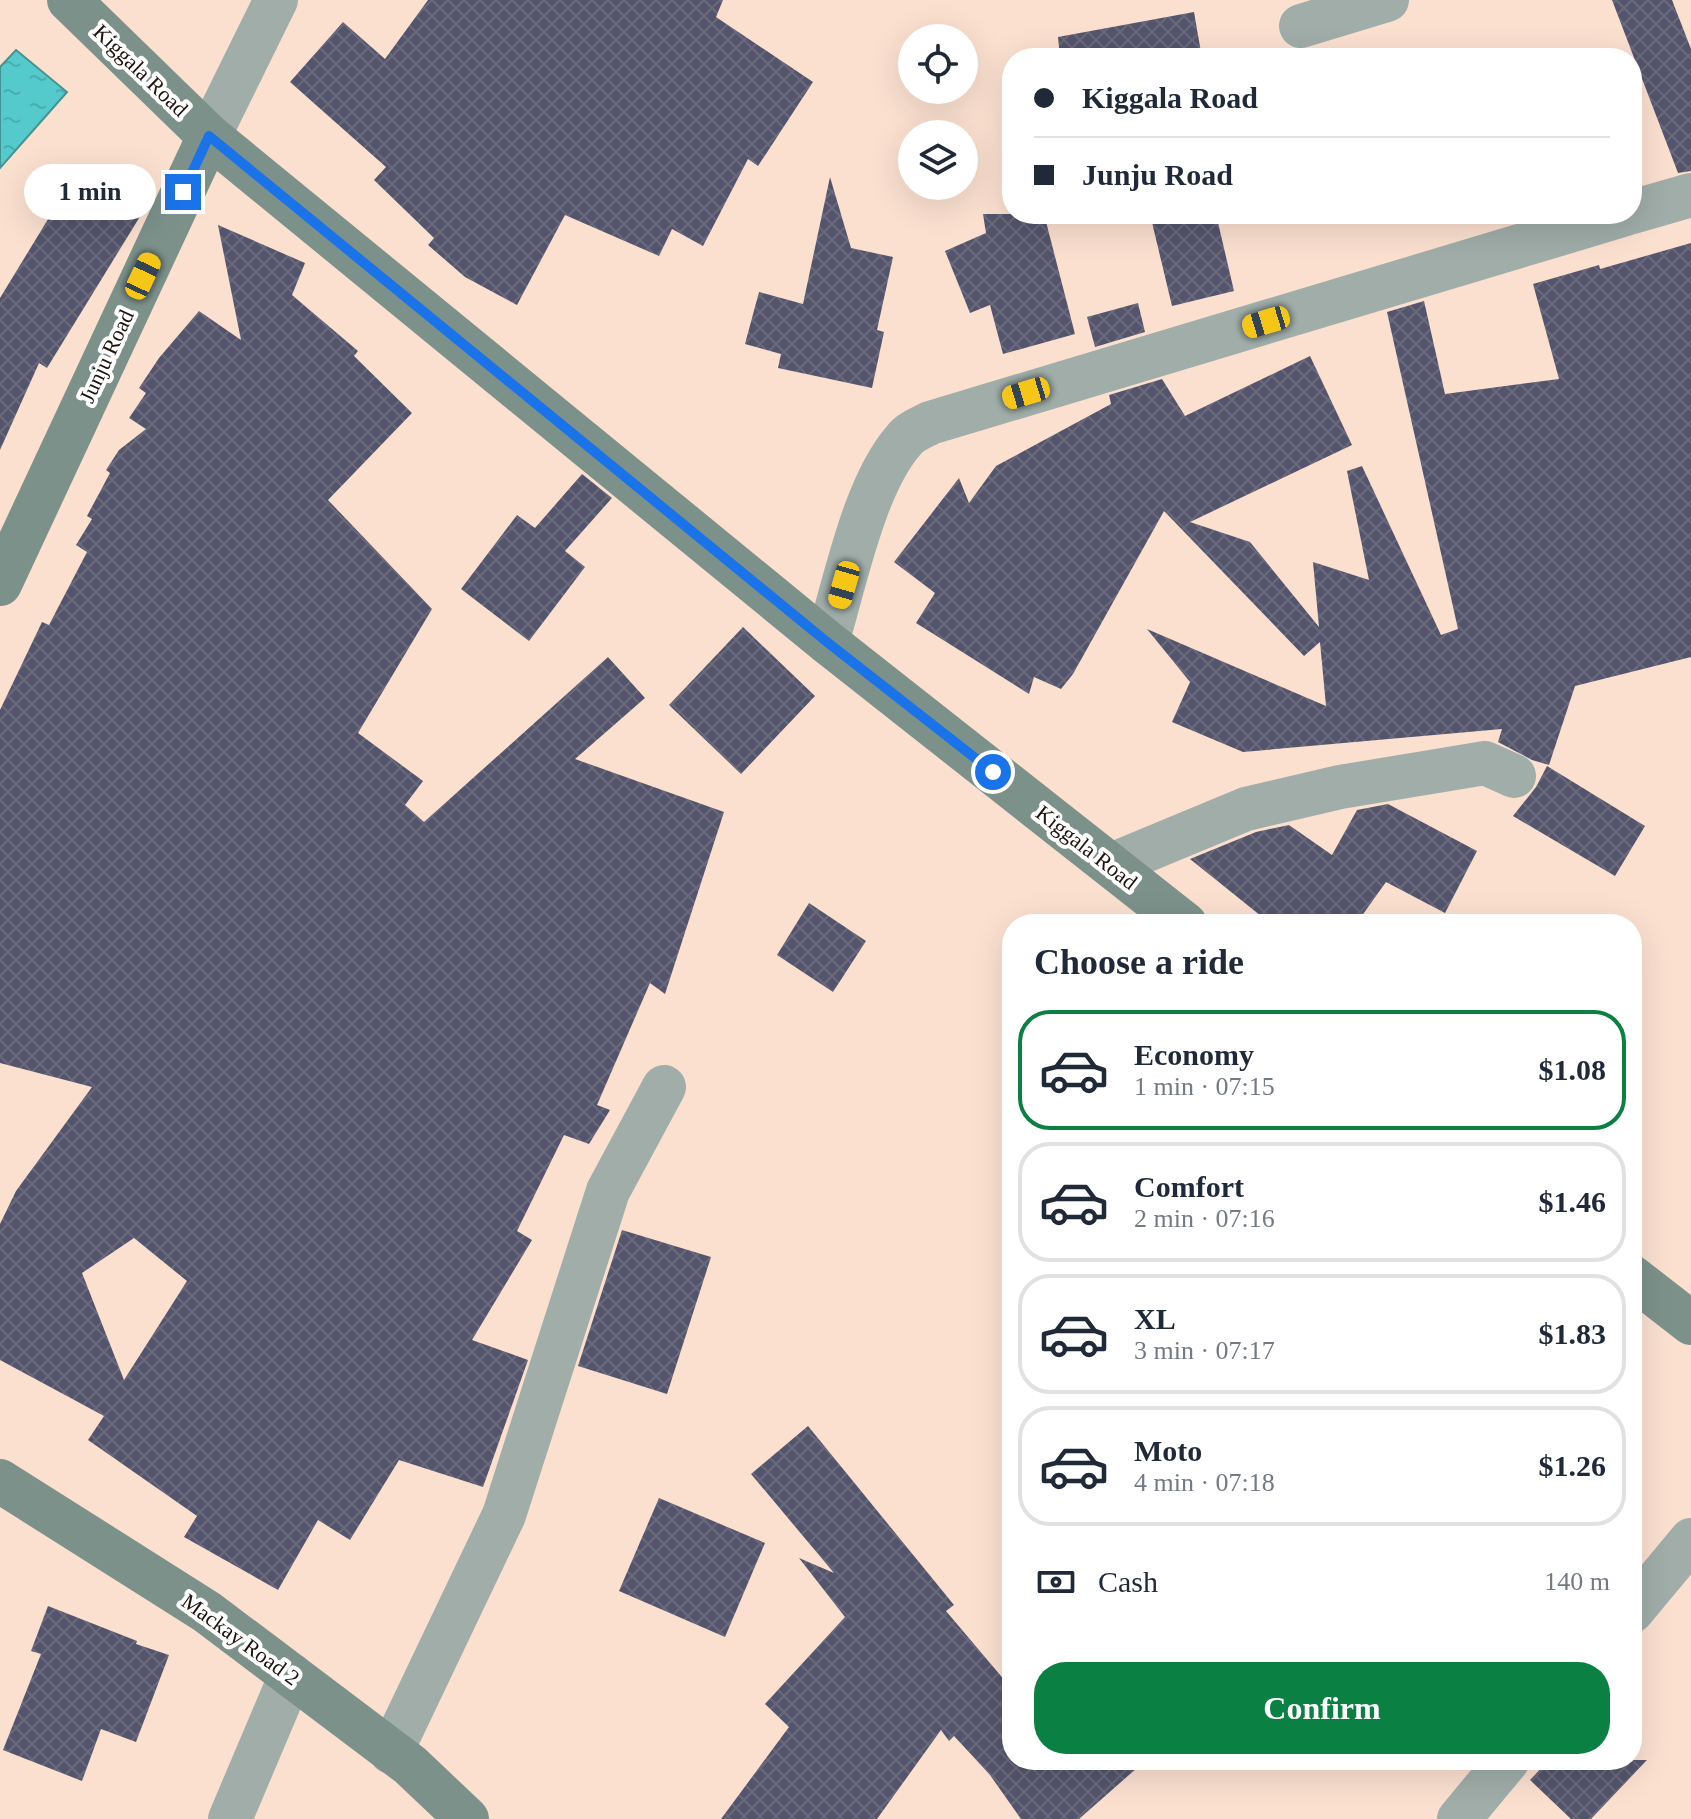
<!DOCTYPE html>
<html lang="en">
<head>
<meta charset="utf-8">
<style>
  :root { --surface:#fff; --page:#f2f2f3; --text:#1f2937; --muted:#747a83; --line:#e0e1e3; --accent:#0b8043 }
  body { margin:0; font-family:Georgia,serif; background:var(--page); color:var(--text); height:100vh; display:flex; flex-direction:column; font-size:30px; white-space:nowrap }
  * { box-sizing:border-box; margin:0 }
  p { font-size:26px; color:var(--muted) }
  .icon { flex:none; width:44px; height:44px; fill:none; stroke:currentColor; stroke-width:2; stroke-linecap:round; stroke-linejoin:round }
  .map { position:relative; flex:1; overflow:hidden }
  .panel { position:absolute; left:1002px; top:914px; width:640px; height:856px; display:flex; flex-direction:column; background:var(--surface); border-radius:32px; box-shadow:0 8px 32px #0002 }
  .panel>* { flex:none }
  .banner { position:absolute; left:1002px; top:48px; width:640px; height:176px; border-radius:32px; box-shadow:0 8px 32px #0002; display:grid; align-content:center; height:176px; padding:0 32px; background:var(--surface) }
  .fabs { position:absolute; left:898px; top:24px; display:grid; gap:16px }
  .fabs a { display:grid; place-items:center; width:80px; height:80px; border-radius:50%; background:var(--surface); box-shadow:0 8px 32px #0002; font-size:40px }
  .end { position:absolute; width:36px; height:36px; margin:-18px; border:10px solid #1a73e8; background:#fff; box-shadow:0 0 0 4px #fff }
  .from { border-radius:50% }
  .bubble { position:absolute; height:56px; border-radius:28px; background:var(--surface); box-shadow:0 8px 32px #0002; font-size:26px; font-weight:600; line-height:56px; text-align:center }
  .car { position:absolute; width:24px; height:48px; margin:-24px -12px; border-radius:10px; box-shadow:0 0 6px 2px #0007; background:linear-gradient(#f5c518 24%,#345 0 40%,#f5c518 0 76%,#345 0 86%,#f5c518 0) }
  .banner b { display:flex; align-items:center; gap:28px; height:76px; font-size:30px }
  .banner b+b { border-top:2px solid var(--line) }
  .banner i { width:20px; height:20px; background:var(--text) }
  ul { padding:0; list-style:none }
  li { display:flex; align-items:center; gap:24px; height:120px; margin:0 16px 12px; padding:0 16px; border:4px solid var(--line); border-radius:32px }
  li div { flex:1 }
  li b { display:block; font-size:30px }
  li em { font-style:normal; font-weight:600 }
  li.active { border-color:var(--accent) }
  li>.icon { width:72px; height:72px; stroke-width:1.5 }
  h2 { padding:0 32px; font-size:36px; line-height:96px }
  .pay { display:flex; align-items:center; gap:20px; height:88px; padding:0 32px; font-size:30px }
  .pay p { margin-inline-start:auto }
  .button { display:flex; gap:16px; margin-top:auto; padding:16px 32px }
  .button a { flex:1; height:92px; border-radius:32px; background:var(--accent); color:#fff; font-size:32px; font-weight:600; line-height:92px; text-align:center }
  .map>svg:first-child { display:block }
</style>
</head>
<body>
<div class="map">
<svg width="1691" height="1819" viewBox="0 0 1691 1819">
  <defs>
    <pattern id="water-ripples" width="26" height="14" patternUnits="userSpaceOnUse" patternTransform="scale(2)"><rect width="26" height="14" fill="#55cacc"/><path d="M2 4q2-2 4 0t4 0M15 11q2-2 4 0t4 0" fill="none" stroke="#4aadae"/></pattern>
    <pattern id="building-cross-hatch" width="8" height="8" patternUnits="userSpaceOnUse" patternTransform="scale(2)"><rect width="8" height="8" fill="#54556c"/><path d="M0 0l8 8M0 8l8-8" fill="none" stroke="#69697b"/></pattern>
  </defs>
  <rect width="100%" height="100%" fill="#fbe0d0"/>
  <path fill="url(#water-ripples)" stroke="#449393" stroke-width="2" d="M 16,50 L 67,92 L 0,168 L 0,67 Z"/>
  <path fill="url(#building-cross-hatch)" fill-rule="evenodd" d="M 428,0 L 723,0 L 716,17 L 813,82 L 758,166 L 748,159 L 703,246 L 672,229 L 659,256 L 565,215 L 517,305 L 465,277 L 428,245 L 434,238 L 374,180 L 386,167 L 290,82 L 343,22 L 385,59 Z
    M 1612,0 L 1672,0 L 1691,49 L 1691,171 L 1678,173 Z
    M 1194,12 L 1202,58 L 1060,58 L 1058,37 Z
    M 78,170 L 144,210 L 47,368 L 39,363 L 0,450 L 0,298 Z
    M 830,177 L 851,248 L 893,257 L 877,330 L 884,332 L 872,388 L 778,368 L 781,354 L 745,344 L 759,292 L 803,304 Z
    M 983,214 L 1044,214 L 1075,334 L 1003,354 L 990,305 L 970,313 L 945,251 L 986,233 Z
    M 1150,214 L 1216,214 L 1234,291 L 1172,306 Z
    M 218,225 L 305,263 L 292,295 L 358,351 L 354,356 L 412,413 L 328,500 L 432,609 L 358,733 L 423,781 L 405,805 L 424,822 L 608,657 L 645,698 L 575,759 L 724,812 L 665,994 L 650,983 L 597,1105 L 610,1110 L 589,1144 L 564,1135 L 517,1231 L 532,1240 L 472,1340 L 528,1360 L 483,1487 L 399,1460 L 350,1540 L 318,1520 L 278,1590 L 184,1537 L 197,1516 L 88,1440 L 104,1416 L 0,1360 L 0,1224 L 16,1191 L 92,1087 L 0,1063 L 0,710 L 42,622 L 49,625 L 87,552 L 76,545 L 92,519 L 87,516 L 110,473 L 106,470 L 119,450 L 146,429 L 129,418 L 146,393 L 139,388 L 159,358 L 199,311 L 241,340 ZM 134,1238 L 187,1281 L 124,1380 L 82,1273 Z
    M 1691,243 L 1691,657 L 1575,686 L 1549,765 L 1532,760 L 1498,742 L 1502,729 L 1243,752 L 1172,722 L 1190,682 L 1147,629 L 1326,706 L 1320,642 L 1304,656 L 1164,511 L 1073,674 L 1061,689 L 1034,677 L 1029,694 L 916,623 L 935,593 L 894,562 L 959,478 L 969,503 L 996,466 L 1111,404 L 1109,395 L 1162,379 L 1185,416 L 1310,356 L 1352,445 L 1190,522 L 1250,542 L 1319,627 L 1313,562 L 1369,580 L 1347,471 L 1362,466 L 1441,635 L 1458,629 L 1387,312 L 1424,301 L 1445,394 L 1559,379 L 1533,284 L 1599,265 L 1600,269 Z
    M 1138,303 L 1145,332 L 1095,347 L 1087,317 Z
    M 582,474 L 612,498 L 565,551 L 585,567 L 529,641 L 461,589 L 517,515 L 535,528 Z
    M 743,627 L 815,696 L 741,774 L 669,705 Z
    M 1547,766 L 1645,826 L 1615,876 L 1513,816 L 1536,787 Z
    M 1388,804 L 1477,851 L 1445,913 L 1386,882 L 1356,924 L 1271,924 L 1190,859 L 1256,832 L 1289,825 L 1332,855 L 1357,810 Z
    M 809,903 L 866,941 L 833,992 L 777,955 Z
    M 622,1230 L 711,1257 L 667,1394 L 578,1366 Z
    M 808,1426 L 954,1605 L 946,1611 L 1012,1689 L 1012,1760 L 1146,1760 L 1079,1819 L 1021,1819 L 990,1775 L 954,1736 L 949,1741 L 941,1730 L 877,1819 L 721,1819 L 789,1727 L 765,1704 L 845,1617 L 799,1558 L 834,1573 L 751,1474 Z
    M 659,1498 L 765,1543 L 725,1637 L 619,1591 Z
    M 48,1606 L 137,1641 L 136,1644 L 169,1655 L 136,1742 L 101,1729 L 82,1781 L 3,1750 L 41,1654 L 31,1651 Z
    M 1549,1760 L 1647,1760 L 1591,1819 L 1571,1819 L 1530,1780 Z"/>
  <g fill="none" stroke-linecap="round" stroke-linejoin="round">
    <path stroke="#a0ada9" stroke-width="44" d="M 1301,26 L 1387,0
      M 209,136 L 276,0
      M 1632,212 L 1691,195
      M 827,642 C 845,583 864,485 904,440 C 910,432 921,428 930,423 L 1626,214
      M 1111,865 L 1246,809 L 1340,787 L 1485,763 L 1514,776
      M 1632,1611 L 1691,1540
      M 391,1752 L 504,1515 L 608,1191 L 664,1087
      M 230,1819 L 291,1675
      M 1459,1819 L 1508,1760"/>
    <path stroke="#7d918b" stroke-width="44" d="M 69,0 L 209,136 L 827,642 L 1185,924
      M 0,584 L 209,136
      M 1632,1277 L 1691,1323
      M 0,1481 L 207,1612 L 410,1765 L 467,1819"/>
  </g>
  <g fill="none" stroke-linecap="round" stroke-linejoin="round">
    <path stroke="#1a73e8" stroke-width="10" d="M 183,192 L 209,136 L 827,642 L 993,772"/>
  </g>
  <g text-anchor="middle" stroke-width="8" stroke-linejoin="round" paint-order="stroke">
    <g font-size="22" fill="#1d140e" stroke="#fff">
      <text transform="translate(141 70) rotate(44)" y="8">Kiggala Road</text>
      <text transform="translate(106 356) rotate(-65)" y="8">Junju Road</text>
      <text transform="translate(1087 847) rotate(38)" y="8">Kiggala Road</text>
      <text transform="translate(241 1639) rotate(36)" y="8">Mackay Road 2</text>
    </g>
  </g>
</svg>
<div class="fabs">
<a><svg class="icon" aria-label="locate" viewBox="0 0 24 24"><circle cx="12" cy="12" r="6"/><path d="M12 2v4M12 18v4M2 12h4M18 12h4"/></svg></a>
<a><svg class="icon" aria-label="layers" viewBox="0 0 24 24"><path d="M12 4l9 5-9 5-9-5zM3 14l9 5 9-5"/></svg></a>
</div>
<i class="end from" style="left:993px;top:772px"></i>
<i class="end" style="left:183px;top:192px"></i>
<div class="bubble" style="left:24px;top:164px;width:132px">1 min</div>
<i class="car" style="left:143px;top:276px;rotate:25deg"></i>
<i class="car" style="left:1266px;top:322px;rotate:253deg"></i>
<i class="car" style="left:1026px;top:393px;rotate:253deg"></i>
<i class="car" style="left:844px;top:585px;rotate:196deg"></i>
<div class="banner">
<b><i class="from"></i>Kiggala Road</b>
<b><i></i>Junju Road</b>
</div>
<section class="panel">
<h2>Choose a ride</h2>
<ul>
<li class="active"><svg class="icon" aria-label="car" viewBox="0 0 24 24"><path d="M5 17H2v-5l4-1 3-4h7l3 4 3 1v5h-3M9 17h6M6 11h13"/><circle cx="7" cy="17" r="2"/><circle cx="17" cy="17" r="2"/></svg><div><b>Economy</b><p>1 min · 07:15</p></div><em>$1.08</em></li>
<li><svg class="icon" aria-label="car" viewBox="0 0 24 24"><path d="M5 17H2v-5l4-1 3-4h7l3 4 3 1v5h-3M9 17h6M6 11h13"/><circle cx="7" cy="17" r="2"/><circle cx="17" cy="17" r="2"/></svg><div><b>Comfort</b><p>2 min · 07:16</p></div><em>$1.46</em></li>
<li><svg class="icon" aria-label="car" viewBox="0 0 24 24"><path d="M5 17H2v-5l4-1 3-4h7l3 4 3 1v5h-3M9 17h6M6 11h13"/><circle cx="7" cy="17" r="2"/><circle cx="17" cy="17" r="2"/></svg><div><b>XL</b><p>3 min · 07:17</p></div><em>$1.83</em></li>
<li><svg class="icon" aria-label="car" viewBox="0 0 24 24"><path d="M5 17H2v-5l4-1 3-4h7l3 4 3 1v5h-3M9 17h6M6 11h13"/><circle cx="7" cy="17" r="2"/><circle cx="17" cy="17" r="2"/></svg><div><b>Moto</b><p>4 min · 07:18</p></div><em>$1.26</em></li>
</ul>
<div class="pay"><svg class="icon" aria-label="cash" viewBox="0 0 24 24"><path d="M3 7h18v10H3z"/><circle cx="12" cy="12" r="2"/></svg>Cash<p>140 m</p></div>
<div class="button"><a>Confirm</a></div>
</section>
</div>
</body>
</html>
